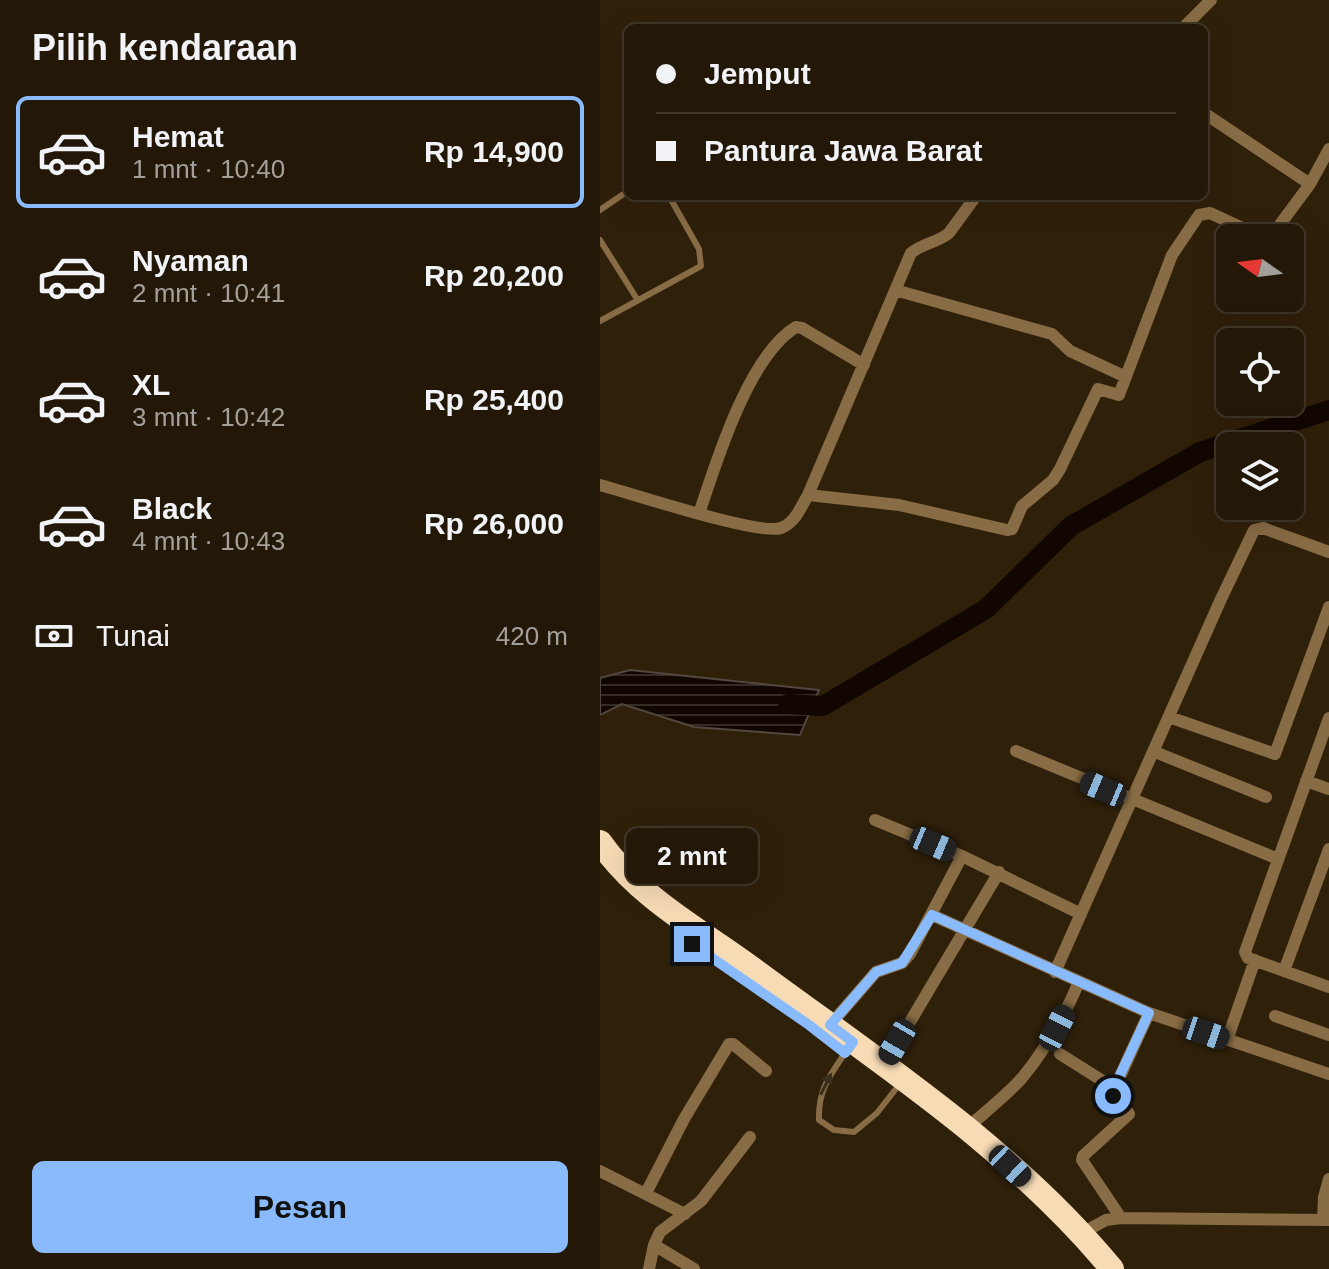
<!DOCTYPE html>
<html lang="id">
<head>
<meta charset="utf-8">
<style>
  :root { --surface:#231808; --page:#2f2516; --text:#f1f3f6; --muted:#a3a09c; --line:#403729; --accent:#88bafc }
  body { margin:0; font-family:Helvetica,sans-serif; background:var(--page); color:var(--text); height:100vh; display:flex; flex-direction:column; font-size:30px; white-space:nowrap }
  * { box-sizing:border-box; margin:0 }
  p { font-size:26px; color:var(--muted) }
  .icon { flex:none; width:44px; height:44px; fill:none; stroke:currentColor; stroke-width:2; stroke-linecap:round; stroke-linejoin:round }
  .map { position:relative; flex:1; overflow:hidden }
  .side { display:flex; flex-direction:column; background:var(--surface); width:600px }
  .side>* { flex:none }
  .guide { position:absolute; left:24px; top:24px; width:584px; height:176px; border-radius:12px; box-shadow:0 8px 32px #0002,0 0 0 2px var(--line); display:grid; align-content:center; height:176px; padding:0 32px; background:var(--surface) }
  .needle { width:52px; rotate:284deg }
  .buttons { position:absolute; left:616px; top:224px; display:grid; gap:16px }
  .buttons a { display:grid; place-items:center; width:88px; height:88px; border-radius:12px; background:var(--surface); box-shadow:0 8px 32px #0002,0 0 0 2px var(--line); font-size:40px }
  .end { position:absolute; width:36px; height:36px; margin:-18px; border:10px solid #88bafc; background:#111; box-shadow:0 0 0 4px #111 }
  .from { border-radius:50% }
  .bubble { position:absolute; height:56px; border-radius:12px; background:var(--surface); box-shadow:0 8px 32px #0002,0 0 0 2px var(--line); font-size:26px; font-weight:800; line-height:56px; text-align:center }
  .car { position:absolute; width:24px; height:48px; margin:-24px -12px; border-radius:10px; box-shadow:0 0 6px 2px #0007; background:linear-gradient(#222 24%,#8ab4d8 0 40%,#222 0 76%,#8ab4d8 0 86%,#222 0) }
  .guide b { display:flex; align-items:center; gap:28px; height:76px; font-size:30px }
  .guide b+b { border-top:2px solid var(--line) }
  .guide i { width:20px; height:20px; background:var(--text) }
  ul { padding:0; list-style:none }
  li { display:flex; align-items:center; gap:24px; height:112px; margin:0 16px 12px; padding:0 16px; border:4px solid transparent; border-radius:12px }
  li div { flex:1 }
  li b { display:block; font-size:30px }
  li em { font-style:normal; font-weight:800 }
  li.selected { border-color:var(--accent) }
  li>.icon { width:72px; height:72px; stroke-width:1.5 }
  h2 { padding:0 32px; font-size:36px; line-height:96px }
  .pay { display:flex; align-items:center; gap:20px; height:88px; padding:0 32px; font-size:30px }
  .pay p { margin-inline-start:auto }
  .button { display:flex; gap:16px; margin-top:auto; padding:16px 32px }
  .button a { flex:1; height:92px; border-radius:12px; background:var(--accent); color:#111; font-size:32px; font-weight:800; line-height:92px; text-align:center }
  main { display:flex; flex:1; min-height:0 }
  .map>svg:first-child { display:block }
</style>
</head>
<body>
<main>
<section class="side">
<h2>Pilih kendaraan</h2>
<ul>
<li class="selected"><svg class="icon" aria-label="car" viewBox="0 0 24 24"><path d="M5 17H2v-5l4-1 3-4h7l3 4 3 1v5h-3M9 17h6M6 11h13"/><circle cx="7" cy="17" r="2"/><circle cx="17" cy="17" r="2"/></svg><div><b>Hemat</b><p>1 mnt · 10:40</p></div><em>Rp 14,900</em></li>
<li><svg class="icon" aria-label="car" viewBox="0 0 24 24"><path d="M5 17H2v-5l4-1 3-4h7l3 4 3 1v5h-3M9 17h6M6 11h13"/><circle cx="7" cy="17" r="2"/><circle cx="17" cy="17" r="2"/></svg><div><b>Nyaman</b><p>2 mnt · 10:41</p></div><em>Rp 20,200</em></li>
<li><svg class="icon" aria-label="car" viewBox="0 0 24 24"><path d="M5 17H2v-5l4-1 3-4h7l3 4 3 1v5h-3M9 17h6M6 11h13"/><circle cx="7" cy="17" r="2"/><circle cx="17" cy="17" r="2"/></svg><div><b>XL</b><p>3 mnt · 10:42</p></div><em>Rp 25,400</em></li>
<li><svg class="icon" aria-label="car" viewBox="0 0 24 24"><path d="M5 17H2v-5l4-1 3-4h7l3 4 3 1v5h-3M9 17h6M6 11h13"/><circle cx="7" cy="17" r="2"/><circle cx="17" cy="17" r="2"/></svg><div><b>Black</b><p>4 mnt · 10:43</p></div><em>Rp 26,000</em></li>
</ul>
<div class="pay"><svg class="icon" aria-label="cash" viewBox="0 0 24 24"><path d="M3 7h18v10H3z"/><circle cx="12" cy="12" r="2"/></svg>Tunai<p>420 m</p></div>
<div class="button"><a>Pesan</a></div>
</section>
<div class="map">
<svg width="729" height="1269" viewBox="0 0 729 1269">
  <defs>
    <pattern id="water-rules" width="6" height="5" patternUnits="userSpaceOnUse" patternTransform="scale(2)"><rect width="6" height="5" fill="#120700"/><path d="M0 2.5h6" fill="none" stroke="#342b24"/></pattern>
  </defs>
  <rect width="100%" height="100%" fill="#2f200a"/>
  <path fill="url(#water-rules)" stroke="#52483f" stroke-width="2" d="M 30,670 L 219,690 L 200,735 L 94,727 L 22,704 L 0,715 L 0,678 Z"/>
  <g fill="none" stroke-linecap="round" stroke-linejoin="round">
    <path stroke="#120700" stroke-width="20" d="M 188,704 L 223,706 L 386,609 L 471,526 L 600,452 L 729,410"/>
    <path stroke="#886c45" stroke-width="6" d="M 0,210 L 28,191
      M 0,240 L 37,299
      M 0,321 L 101,266 L 99,249 L 69,196
      M 245,1053 C 229,1077 218,1090 219,1120 L 234,1130 L 254,1132 L 277,1113 L 295,1090"/>
    <path stroke="#886c45" stroke-width="12" d="M 583,28 L 611,0
      M 604,113 L 710,184
      M 670,238 L 710,184 L 729,149
      M 295,290 L 452,334 L 470,351 L 526,377
      M 0,485 C 31,493 159,536 181,528 C 195,523 201,507 208,495 L 311,253 C 323,243 337,243 349,233 L 376,196
      M 208,495 L 299,505 L 407,530 L 412,529 L 422,506 L 453,480 L 460,469 L 498,389 L 519,395 L 572,255 L 599,215 L 610,213 L 664,238
      M 99,514 C 116,462 149,355 196,327 L 202,328 L 264,365
      M 569,717 L 675,754 L 729,607
      M 729,718 L 645,952 L 648,958 L 729,987
      M 416,751 L 678,859
      M 555,752 L 666,797
      M 706,781 L 729,789
      M 275,820 L 362,856
      M 332,915 L 549,1013 L 729,1074
      M 684,971 L 729,849
      M 455,972 L 621,599 L 654,530 L 663,528 L 729,552
      M 675,1016 L 729,1035
      M 230,1025 L 276,972 L 302,963 L 310,954 L 362,856 L 481,914
      M 627,1040 L 655,960
      M 460,1054 L 514,1088
      M 285,1064 L 399,872
      M 367,1128 C 385,1112 406,1096 422,1078 C 446,1049 464,1017 479,982
      M 0,1171 L 85,1214
      M 46,1193 L 84,1119 L 129,1044 L 133,1044 L 166,1071
      M 521,1218 L 482,1160 L 483,1156 L 529,1114 L 512,1094 L 549,1013
      M 723,1220 L 724,1197 L 729,1179
      M 482,1233 L 506,1220 L 521,1218 L 729,1220
      M 54,1245 L 94,1269
      M 49,1269 L 54,1245 L 60,1232 L 101,1201 L 150,1137"/>
    <path stroke="#f7dbb5" stroke-width="24" d="M 0,842 C 40,899 99,929 153,969 C 279,1062 412,1148 512,1269"/>
  </g>
  <defs><path id="oneway-solid" d="M-6-.8H1V-3.2L6.5 0L1 3.2V.8H-6Z" transform="scale(2)"/></defs>
  <use fill="#3b2d1b" href="#oneway-solid" transform="translate(226 1084) rotate(-63)"/>
  <g fill="none" stroke-linecap="round" stroke-linejoin="round">
    <path stroke="#88bafc" stroke-width="10" d="M 92,944 L 209,1025 L 245,1053 L 253,1042 L 230,1025 L 276,972 L 302,963 L 332,915 L 549,1013 L 514,1088 L 513,1096"/>
  </g>
</svg>
<div class="buttons">
<a><svg class="needle" viewBox="-14 -14 28 28"><path d="M0-13l5 13h-10z" fill="#e53935"/><path d="M0 13l5-13h-10z" fill="#a3a09c"/></svg></a>
<a><svg class="icon" aria-label="locate" viewBox="0 0 24 24"><circle cx="12" cy="12" r="6"/><path d="M12 2v4M12 18v4M2 12h4M18 12h4"/></svg></a>
<a><svg class="icon" aria-label="layers" viewBox="0 0 24 24"><path d="M12 4l9 5-9 5-9-5zM3 14l9 5 9-5"/></svg></a>
</div>
<i class="end from" style="left:513px;top:1096px"></i>
<i class="end" style="left:92px;top:944px"></i>
<div class="bubble" style="left:26px;top:828px;width:132px">2 mnt</div>
<i class="car" style="left:503px;top:789px;rotate:293deg"></i>
<i class="car" style="left:333px;top:844px;rotate:113deg"></i>
<i class="car" style="left:457px;top:1028px;rotate:27deg"></i>
<i class="car" style="left:606px;top:1033px;rotate:109deg"></i>
<i class="car" style="left:297px;top:1042px;rotate:210deg"></i>
<i class="car" style="left:410px;top:1166px;rotate:133deg"></i>
<div class="guide">
<b><i class="from"></i>Jemput</b>
<b><i></i>Pantura Jawa Barat</b>
</div>
</div>
</main>
</body>
</html>
